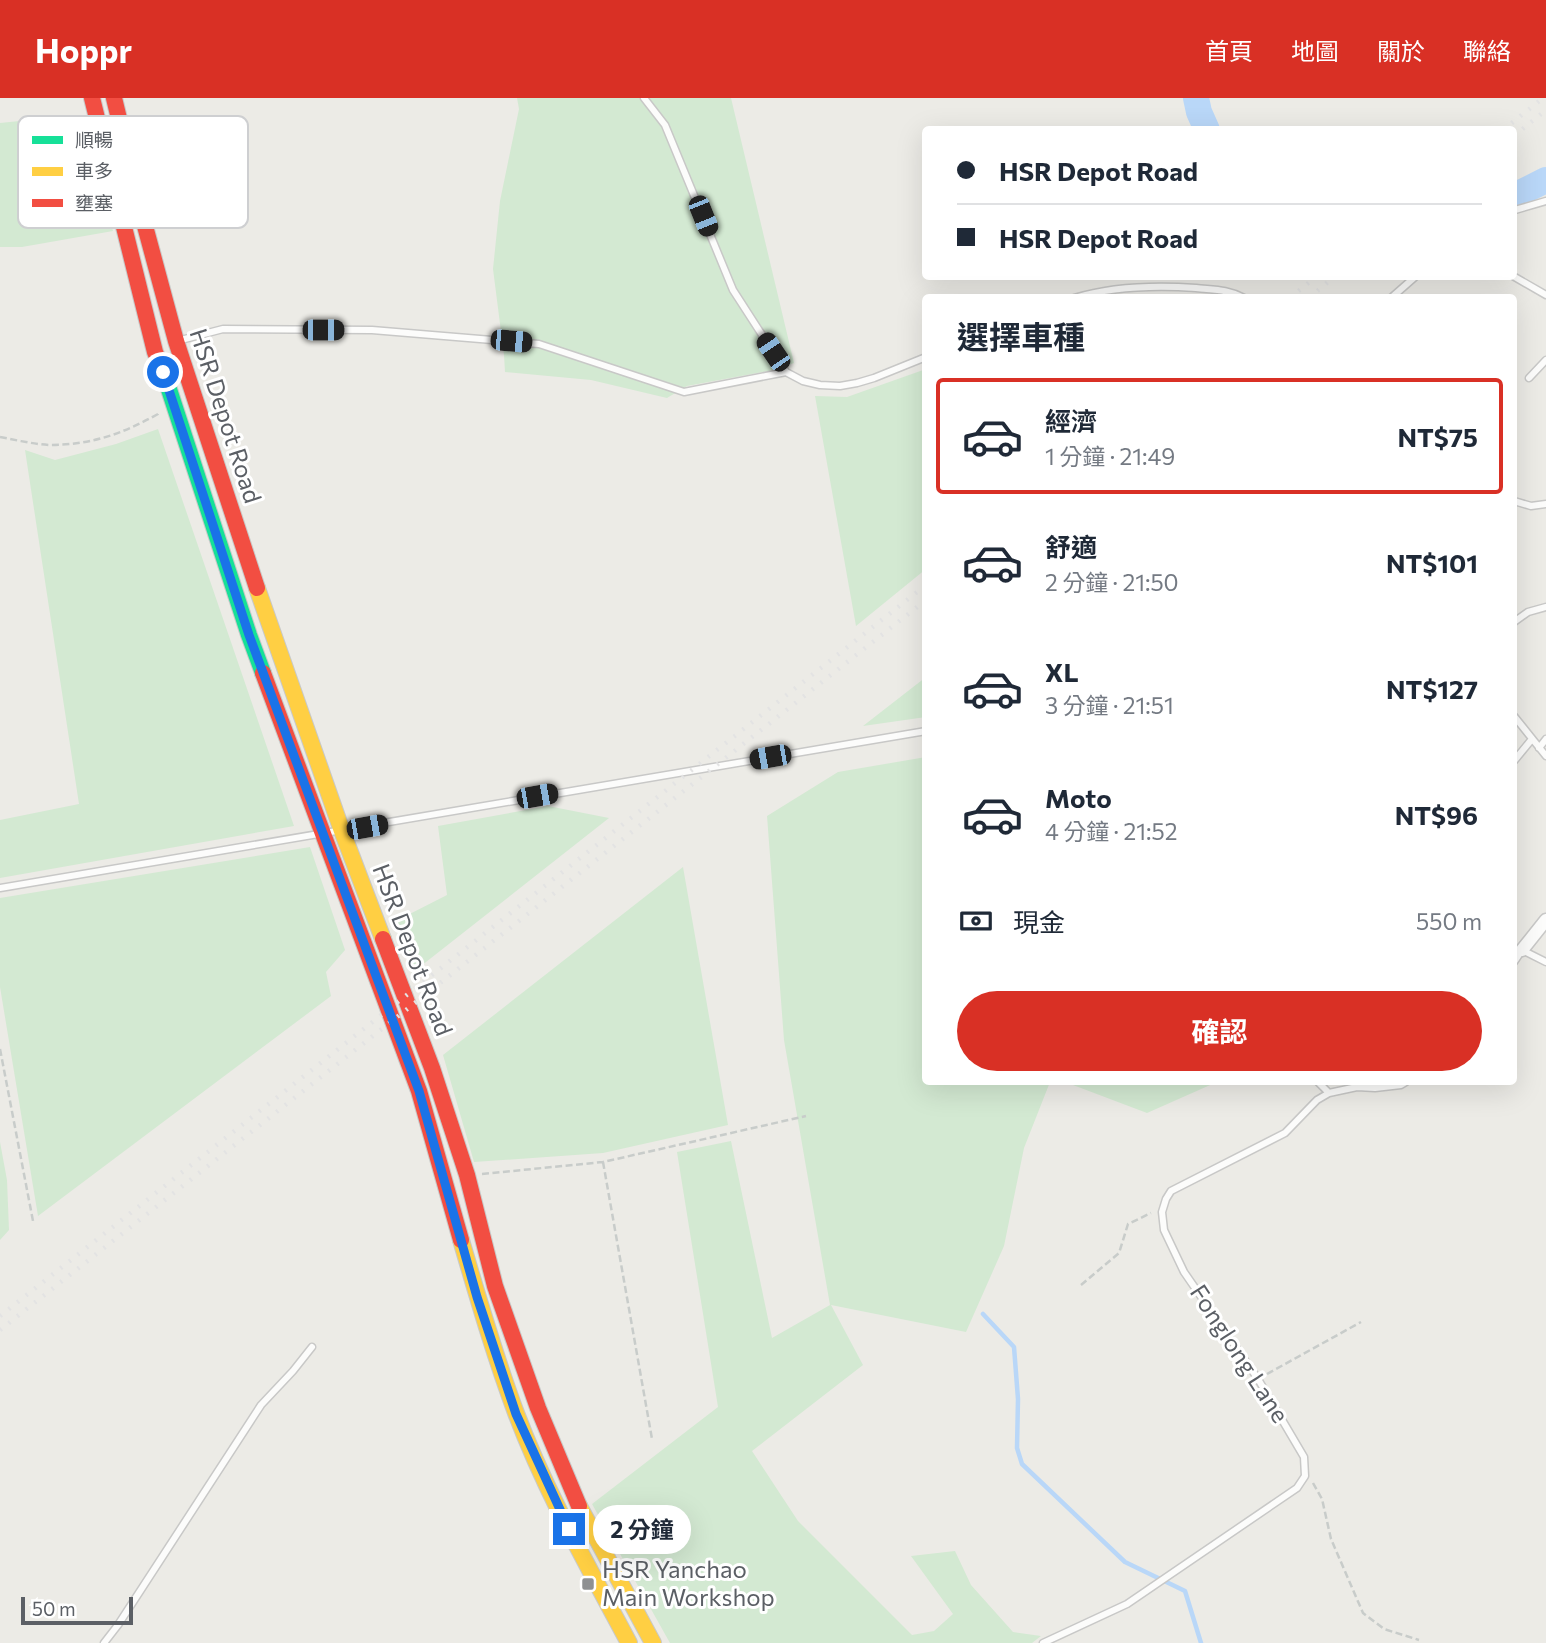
<!DOCTYPE html>
<html lang="zh-TW">
<head>
<meta charset="utf-8">
<style>
  :root { --surface:#fff; --page:#f2f2f3; --text:#1f2937; --muted:#747a83; --line:#e0e1e3; --accent:#d93025 }
  body { margin:0; font-family:Commissioner,"Noto Sans TC",sans-serif; background:var(--page); color:var(--text); height:100vh; display:flex; flex-direction:column; font-size:26px; white-space:nowrap }
  * { box-sizing:border-box; margin:0 }
  p { font-size:23px; color:var(--muted) }
  .icon { flex:none; width:38px; height:38px; fill:none; stroke:currentColor; stroke-width:2; stroke-linecap:round; stroke-linejoin:round }
  .map { position:relative; flex:1; overflow:hidden }
  .side { position:absolute; left:922px; top:196px; width:595px; height:791px; display:flex; flex-direction:column; background:var(--surface); border-radius:7px; box-shadow:0 7px 28px #0002 }
  .side>* { flex:none }
  .guide { position:absolute; left:922px; top:28px; width:595px; height:154px; border-radius:7px; box-shadow:0 7px 28px #0002; display:grid; align-content:center; height:154px; padding:0 35px; background:var(--surface) }
  .scale { position:absolute; left:21px; bottom:18px; width:112px; box-sizing:border-box; padding-left:7px; border:4px solid #5b5f65; border-top:0; font-size:19px; line-height:24px; white-space:nowrap; color:#5b5f65; -webkit-text-stroke:5px #fff; paint-order:stroke }
  .end { position:absolute; width:32px; height:32px; margin:-16px; border:9px solid #1a73e8; background:#fff; box-shadow:0 0 0 4px #fff }
  .from { border-radius:50% }
  .bubble { position:absolute; height:49px; border-radius:24px; background:var(--surface); box-shadow:0 7px 28px #0002; font-size:23px; font-weight:700; line-height:49px; text-align:center }
  .car { position:absolute; width:21px; height:42px; margin:-21px -10px; border-radius:9px; box-shadow:0 0 5px 2px #0007; background:linear-gradient(#222 24%,#8ab4d8 0 40%,#222 0 76%,#8ab4d8 0 86%,#222 0) }
  .guide b { display:flex; align-items:center; gap:24px; height:66px; font-size:26px }
  .guide b+b { border-top:2px solid var(--line) }
  .guide i { width:18px; height:18px; background:var(--text) }
  ul { padding:0; list-style:none }
  li { display:flex; align-items:center; gap:21px; height:116px; margin:0 14px 10px; padding:0 21px; border:4px solid transparent; border-radius:7px }
  li div { flex:1 }
  li b { display:block; font-size:26px }
  li em { font-style:normal; font-weight:700 }
  li.active { border-color:var(--accent) }
  li>.icon { width:63px; height:63px; stroke-width:1.5 }
  h2 { padding:0 35px; font-size:32px; line-height:84px }
  .pay { display:flex; align-items:center; gap:18px; height:77px; padding:0 35px; font-size:26px }
  .pay p { margin-inline-start:auto }
  .cta { display:flex; gap:14px; margin-top:auto; padding:14px 35px }
  .cta a { flex:1; height:80px; border-radius:42px; background:var(--accent); color:#fff; font-size:28px; font-weight:700; line-height:80px; text-align:center }
  header { display:flex; align-items:center; gap:42px; box-sizing:border-box; height:98px; padding:0 35px; background:var(--accent); color:#fff }
  header strong { font-size:33px }
  nav { display:flex; gap:38px; margin-inline-start:auto; font-size:24px }
  .map>svg:first-child { display:block }
</style>
</head>
<body>
<header>
<strong>Hoppr</strong>
<nav><a>首頁</a><a>地圖</a><a>關於</a><a>聯絡</a></nav>
</header>
<div class="map">
<svg width="1546" height="1545" viewBox="0 0 1546 1545">
  <rect width="100%" height="100%" fill="#ecebe6"/>
  <path fill="#d3e9d2" d="M 517,0 L 731,0 L 794,265 L 774,272 L 687,288 L 667,300 L 591,282 L 505,274 L 504,257 L 493,171 L 500,103 L 519,11 Z
    M 78,17 L 113,133 L 22,149 L 0,149 L 0,25 Z
    M 926,271 L 926,471 L 856,528 L 815,298 L 847,299 Z
    M 158,331 L 294,728 L 0,780 L 0,722 L 79,706 L 25,352 L 55,362 L 116,346 Z
    M 926,579 L 926,619 L 863,628 Z
    M 926,659 L 926,984 L 1050,984 L 1024,1050 L 1004,1148 L 966,1234 L 831,1207 L 863,1267 L 752,1353 L 798,1423 L 912,1537 L 934,1533 L 953,1516 L 911,1458 L 955,1453 L 971,1487 L 1013,1534 L 1041,1538 L 1032,1545 L 670,1545 L 592,1406 L 718,1309 L 677,1054 L 731,1043 L 772,1240 L 830,1207 L 784,942 L 767,718 L 838,674 Z
    M 548,708 L 609,720 L 412,875 L 394,824 L 447,797 L 438,728 Z
    M 310,749 L 345,852 L 326,874 L 331,898 L 38,1118 L 0,889 L 0,800 Z
    M 683,769 L 728,1027 L 603,1055 L 474,1064 L 443,957 Z
    M 1065,984 L 1217,984 L 1147,1015 Z
    M 0,1044 L 7,1082 L 9,1132 L 0,1142 Z"/>
  <g fill="none" stroke-linecap="round" stroke-linejoin="round">
    <path stroke="#b9d7f8" stroke-width="4.5" d="M 983,1216 L 1014,1249 L 1018,1301 L 1017,1350 L 1022,1366 L 1125,1464 L 1185,1493 L 1201,1545"/>
    <path stroke="#b9d7f8" stroke-width="26" d="M 1196,0 L 1199,14 L 1207,32
      M 1514,98 L 1546,82"/>
    <g stroke="#c8c8c7" stroke-width="9">
      <path id="lane" d="M 644,0 L 665,27 L 733,192 L 786,274 L 803,283 L 820,287 L 840,288 L 857,285 L 874,280 L 926,259
        M 1515,112 L 1546,103
        M 1513,178 L 1546,197
        M 1074,200 C 1114,188 1154,187 1196,190 C 1214,192 1227,191 1244,200
        M 1391,200 L 1416,178
        M 177,243 L 223,231 L 372,232 L 539,246 L 684,294 L 786,274
        M 1529,280 L 1546,262
        M 1514,403 L 1531,408 L 1546,406
        M 1514,524 L 1528,514 L 1546,509
        M 1514,618 L 1546,658
        M 1539,650 L 1546,641
        M 1514,663 L 1532,641
        M 0,790 L 926,633
        M 1514,864 L 1522,852 L 1546,864
        M 1318,984 L 1329,995
        M 104,1545 L 118,1527 L 261,1307 L 293,1273 L 312,1249
        M 1043,1545 L 1127,1506 L 1297,1390 L 1305,1378 L 1304,1359 L 1258,1281 L 1184,1174 L 1164,1132 L 1162,1114 L 1166,1101 L 1171,1093 L 1285,1035 L 1317,1002 L 1329,995 L 1357,989 L 1375,990 L 1401,987 L 1406,984"/>
    </g>
    <g stroke="#c8c8c7" stroke-width="15">
      <path id="street" d="M 1522,852 L 1546,822"/>
    </g>
    <g stroke="#c8c9c8" stroke-width="18">
      <path id="fast" d="M 164,276 L 249,537 L 263,575"/>
    </g>
    <g stroke="#c8c9c8" stroke-width="18">
      <path id="slow" d="M 257,490 L 342,733 L 383,841
        M 461,1142 C 478,1200 495,1259 516,1315 C 546,1395 589,1470 629,1545
        M 579,1408 L 653,1545"/>
    </g>
    <g stroke="#c8c9c8" stroke-width="18">
      <path id="jam" d="M 92,0 L 155,254 L 164,276
        M 114,0 L 145,128 L 176,243 L 257,490
        M 263,575 L 419,993 L 461,1142
        M 383,841 L 432,970 L 467,1077 L 495,1188 L 538,1310 L 579,1408"/>
    </g>
    <path stroke="#c8ccca" stroke-width="2.5" stroke-dasharray="7 3.5" stroke-linecap="butt" d="M 0,339 C 16,342 33,346 49,347 C 91,347 122,336 158,316 L 160,313
      M 0,951 L 33,1123
      M 603,1064 L 652,1341
      M 482,1076 L 603,1064 L 806,1018
      M 1081,1187 L 1119,1155 L 1128,1126 L 1151,1115
      M 1267,1276 L 1361,1224
      M 1313,1385 L 1322,1401 L 1331,1441 L 1363,1515 L 1384,1531 L 1419,1542"/>
    <use href="#lane" stroke="#fcfcfb" stroke-width="6"/>
    <use href="#street" stroke="#fcfcfb" stroke-width="12"/>
    <use href="#fast" stroke="#16e098" stroke-width="16"/>
    <use href="#slow" stroke="#ffcf43" stroke-width="16"/>
    <use href="#jam" stroke="#f24e42" stroke-width="16"/>
    <path stroke="#e3e3e3" stroke-width="4.5" stroke-dasharray="2 9" stroke-linecap="butt" d="M 1503,32 L 1543,0
      M 1514,38 L 1546,12
      M 1290,200 L 1317,178
      M 1309,200 L 1335,178
      M 0,1218 L 926,487
      M 0,1232 L 926,502"/>
  </g>
  <g fill="none" stroke-linecap="round" stroke-linejoin="round">
    <path stroke="#1a73e8" stroke-width="9" d="M 163,274 L 249,537 L 419,993 L 477,1199 L 516,1316 L 569,1431"/>
  </g>
  <rect fill="#8e9092" stroke="#fff" stroke-width="2.5" x="581" y="1479" width="14" height="14" rx="3.5"/>
  <g text-anchor="middle" stroke-width="6" stroke-linejoin="round" paint-order="stroke">
    <g font-size="24" fill="#5b5f65" stroke="#fff">
      <text transform="translate(225 318) rotate(72)" y="8">HSR Depot Road</text>
      <text transform="translate(412 852) rotate(69)" y="8">HSR Depot Road</text>
      <text transform="translate(1239 1256) rotate(57)" y="8">Fonglong Lane</text>
    </g>
    <g font-size="24" fill="#5b5f65" stroke="#fff" text-anchor="start">
      <text x="602" y="1480">HSR Yanchao<tspan x="602" dy="28">Main Workshop</tspan></text>
    </g>
  </g>
  <rect x="18" y="18" width="230" height="112" rx="10" fill="#fff" stroke="#cecfd1" stroke-width="2"/>
  <rect x="32" y="38" width="31" height="8" fill="#16e098"/>
  <rect x="32" y="69" width="31" height="9" fill="#ffcf43"/>
  <rect x="32" y="101" width="31" height="8" fill="#f24e42"/>
  <g font-size="19" fill="#5b5f65">
    <text x="75" y="49">順暢</text>
    <text x="75" y="80">車多</text>
    <text x="75" y="112">壅塞</text>
  </g>
</svg>
<div class="scale">50 m</div>
<i class="end from" style="left:163px;top:274px"></i>
<i class="end" style="left:569px;top:1431px"></i>
<div class="bubble" style="left:593px;top:1407px;width:98px">2 分鐘</div>
<i class="car" style="left:703px;top:118px;rotate:158deg"></i>
<i class="car" style="left:323px;top:232px;rotate:90deg"></i>
<i class="car" style="left:511px;top:243px;rotate:95deg"></i>
<i class="car" style="left:773px;top:254px;rotate:326deg"></i>
<i class="car" style="left:770px;top:659px;rotate:260deg"></i>
<i class="car" style="left:537px;top:698px;rotate:80deg"></i>
<i class="car" style="left:367px;top:729px;rotate:80deg"></i>
<div class="guide">
<b><i class="from"></i>HSR Depot Road</b>
<b><i></i>HSR Depot Road</b>
</div>
<section class="side">
<h2>選擇車種</h2>
<ul>
<li class="active"><svg class="icon" aria-label="car" viewBox="0 0 24 24"><path d="M5 17H2v-5l4-1 3-4h7l3 4 3 1v5h-3M9 17h6M6 11h13"/><circle cx="7" cy="17" r="2"/><circle cx="17" cy="17" r="2"/></svg><div><b>經濟</b><p>1 分鐘 · 21:49</p></div><em>NT$75</em></li>
<li><svg class="icon" aria-label="car" viewBox="0 0 24 24"><path d="M5 17H2v-5l4-1 3-4h7l3 4 3 1v5h-3M9 17h6M6 11h13"/><circle cx="7" cy="17" r="2"/><circle cx="17" cy="17" r="2"/></svg><div><b>舒適</b><p>2 分鐘 · 21:50</p></div><em>NT$101</em></li>
<li><svg class="icon" aria-label="car" viewBox="0 0 24 24"><path d="M5 17H2v-5l4-1 3-4h7l3 4 3 1v5h-3M9 17h6M6 11h13"/><circle cx="7" cy="17" r="2"/><circle cx="17" cy="17" r="2"/></svg><div><b>XL</b><p>3 分鐘 · 21:51</p></div><em>NT$127</em></li>
<li><svg class="icon" aria-label="car" viewBox="0 0 24 24"><path d="M5 17H2v-5l4-1 3-4h7l3 4 3 1v5h-3M9 17h6M6 11h13"/><circle cx="7" cy="17" r="2"/><circle cx="17" cy="17" r="2"/></svg><div><b>Moto</b><p>4 分鐘 · 21:52</p></div><em>NT$96</em></li>
</ul>
<div class="pay"><svg class="icon" aria-label="cash" viewBox="0 0 24 24"><path d="M3 7h18v10H3z"/><circle cx="12" cy="12" r="2"/></svg>現金<p>550 m</p></div>
<div class="cta"><a>確認</a></div>
</section>
</div>
</body>
</html>
